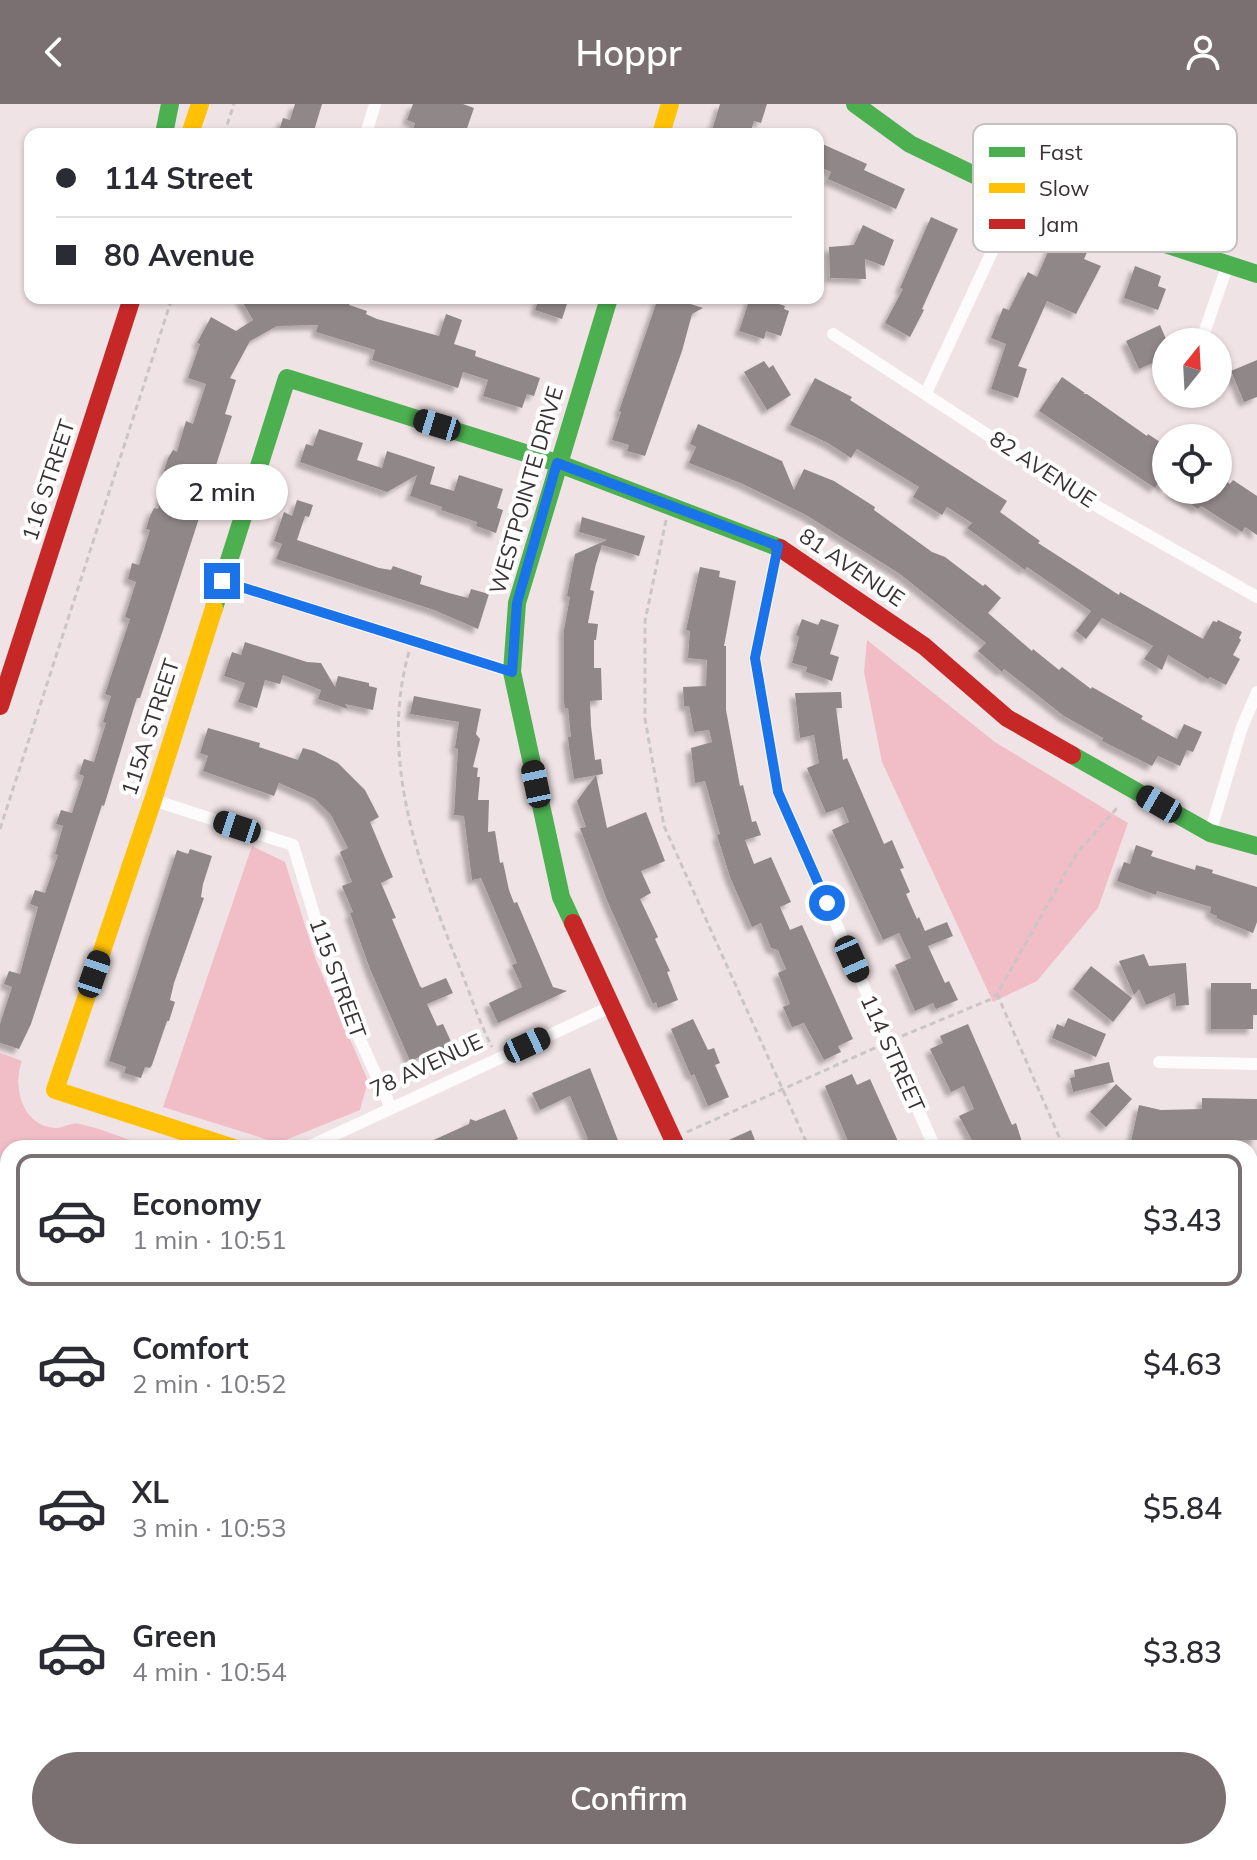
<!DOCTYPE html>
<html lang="en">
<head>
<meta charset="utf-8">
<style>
  :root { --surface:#fff; --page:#f7f7f7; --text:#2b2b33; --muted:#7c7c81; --line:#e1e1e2; --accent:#7a6f71 }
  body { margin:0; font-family:Mulish,sans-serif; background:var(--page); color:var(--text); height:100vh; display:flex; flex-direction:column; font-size:30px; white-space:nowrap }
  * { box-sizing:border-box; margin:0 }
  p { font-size:26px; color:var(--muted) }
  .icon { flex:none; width:44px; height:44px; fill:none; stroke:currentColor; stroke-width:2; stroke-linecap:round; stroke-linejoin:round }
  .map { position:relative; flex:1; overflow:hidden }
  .side { position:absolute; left:0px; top:1036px; width:1258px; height:720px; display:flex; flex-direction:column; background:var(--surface); border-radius:24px 24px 0 0; box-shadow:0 2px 6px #0004 }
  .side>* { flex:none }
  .guide { position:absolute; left:24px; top:24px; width:800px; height:176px; border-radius:16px; box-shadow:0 2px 6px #0004; display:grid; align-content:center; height:176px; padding:0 32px; background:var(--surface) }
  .needle { width:52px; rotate:18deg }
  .buttons { position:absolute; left:1152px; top:224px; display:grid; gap:16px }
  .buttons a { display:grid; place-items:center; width:80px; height:80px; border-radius:50%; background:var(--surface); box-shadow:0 2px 6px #0004; font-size:40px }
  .end { position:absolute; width:36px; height:36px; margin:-18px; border:10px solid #1a73e8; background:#fff; box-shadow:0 0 0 4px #fff }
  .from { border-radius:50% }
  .bubble { position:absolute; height:56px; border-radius:28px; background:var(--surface); box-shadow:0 2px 6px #0004; font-size:26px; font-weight:600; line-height:56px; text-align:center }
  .car { position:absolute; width:24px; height:48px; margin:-24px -12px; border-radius:10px; box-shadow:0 0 6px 2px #0007; background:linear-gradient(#222 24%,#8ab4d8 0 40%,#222 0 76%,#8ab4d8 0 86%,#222 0) }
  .guide b { display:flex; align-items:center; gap:28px; height:76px; font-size:30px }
  .guide b+b { border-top:2px solid var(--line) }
  .guide i { width:20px; height:20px; background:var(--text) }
  ul { padding:14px 0 0; list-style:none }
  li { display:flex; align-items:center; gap:24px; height:132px; margin:0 16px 12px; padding:0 16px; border:4px solid transparent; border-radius:16px }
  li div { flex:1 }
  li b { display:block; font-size:30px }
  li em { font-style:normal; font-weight:600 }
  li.on { border-color:var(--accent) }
  li>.icon { width:72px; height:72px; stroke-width:1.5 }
  .button { display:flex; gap:16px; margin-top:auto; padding:16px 32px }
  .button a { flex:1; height:92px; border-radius:48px; background:var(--accent); color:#fff; font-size:32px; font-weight:600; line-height:92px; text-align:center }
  header { display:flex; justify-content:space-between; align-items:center; height:104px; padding:0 32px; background:var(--accent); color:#fff; font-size:36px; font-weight:600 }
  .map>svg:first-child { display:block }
</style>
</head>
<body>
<header><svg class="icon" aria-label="back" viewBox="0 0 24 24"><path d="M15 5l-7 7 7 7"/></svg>Hoppr<svg class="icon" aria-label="person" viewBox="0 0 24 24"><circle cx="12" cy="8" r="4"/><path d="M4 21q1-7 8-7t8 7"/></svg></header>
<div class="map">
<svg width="1257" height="1756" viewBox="0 0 1257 1756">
  <defs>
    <filter id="shadow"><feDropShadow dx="-5" dy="5" stdDeviation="2" flood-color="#0004"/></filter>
  </defs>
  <rect width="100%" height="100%" fill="#f0e3e5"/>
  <path fill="#f1bec8" d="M 867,536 L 995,638 L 1128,719 L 1098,804 L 1037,877 L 993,898 L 882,658 L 864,568 Z
    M 252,742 L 285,758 L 316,856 L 368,977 L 360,1006 L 278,1039 L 163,1003 Z
    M 0,949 L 22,957 C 12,982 22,1023 56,1024 C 64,1024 71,1018 80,1020 C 104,1025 128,1036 152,1044 L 8,1044 L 8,1330 L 0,1328 Z
    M 404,1748 L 627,1748 L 629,1756 L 429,1756 Z"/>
  <path fill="#908789" filter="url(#shadow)" d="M 295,0 L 322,0 L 313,30 L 278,30 L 283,14 L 290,16 Z
    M 413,0 L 463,0 L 474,4 L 465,30 L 412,30 L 415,19 L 407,16 Z
    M 720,0 L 767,0 L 761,19 L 754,17 L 750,30 L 711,30 Z
    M 818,38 L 867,60 L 864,66 L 905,85 L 896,105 L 828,75 L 831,68 L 818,62 Z
    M 931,113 L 958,125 L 922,205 L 924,206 L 910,233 L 885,219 L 903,185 L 900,184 Z
    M 863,121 L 894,136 L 884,162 L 865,155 L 866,175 L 830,174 L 829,143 L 854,141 Z
    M 1055,132 L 1088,146 L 1084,155 L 1101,162 L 1076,210 L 1047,197 L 1018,262 L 1027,265 L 1018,294 L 991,285 L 1006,240 L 991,234 L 1003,204 L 1009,206 L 1028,168 L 1037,173 Z
    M 1135,162 L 1161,172 L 1158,182 L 1166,185 L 1158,206 L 1124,194 Z
    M 240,194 L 352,194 L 349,201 L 367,207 L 366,210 L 377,215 L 439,232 L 446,210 L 462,216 L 454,240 L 476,247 L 475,252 L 540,274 L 534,292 L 527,290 L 522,304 L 483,292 L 488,276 L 463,268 L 458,284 L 372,256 L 375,246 L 316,228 L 318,221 L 277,222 L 250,237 L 230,274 L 236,276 L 225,310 L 232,312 L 228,324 L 163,526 L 140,594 L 137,594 L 135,600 L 104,702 L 102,701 L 31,920 L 19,945 L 0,939 L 0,920 L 12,883 L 4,880 L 9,867 L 20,870 L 38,803 L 30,800 L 35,786 L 45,789 L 58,751 L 55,750 L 63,722 L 56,720 L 61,706 L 72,709 L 84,672 L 79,670 L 84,655 L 94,658 L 106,619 L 103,618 L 111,592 L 105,590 L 130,515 L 125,513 L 136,478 L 128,475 L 132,459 L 139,461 L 150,426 L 146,425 L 150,412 L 154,404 L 158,405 L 170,369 L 164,367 L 168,354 L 173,346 L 177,348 L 186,317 L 193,320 L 206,280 L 188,274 L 200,240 L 197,239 L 211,213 L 236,227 L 253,216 Z
    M 539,194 L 569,194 L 562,215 L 535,206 Z
    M 658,194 L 681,194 L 681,197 L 703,204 L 692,210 L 682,247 L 645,352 L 627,347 L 629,341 L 612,336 L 621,308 L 619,307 Z
    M 750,194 L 777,194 L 776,199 L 785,202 L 784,205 L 789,207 L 781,232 L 766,227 L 764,235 L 739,227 Z
    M 1160,221 L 1166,235 L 1166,253 L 1139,265 L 1126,237 Z
    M 1257,256 L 1257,293 L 1244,298 L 1231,267 Z
    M 764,257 L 769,264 L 773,261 L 791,291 L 767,306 L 744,268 Z
    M 1062,273 L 1085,289 L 1083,290 L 1087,290 L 1147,332 L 1148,330 L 1166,342 L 1166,385 L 1158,379 L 1155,384 L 1039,307 Z
    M 815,274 L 852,293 L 850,296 L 1007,397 L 1000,408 L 1040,437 L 1038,439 L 1119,491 L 1120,488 L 1203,535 L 1213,517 L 1217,518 L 1218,516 L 1242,528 L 1239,534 L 1241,536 L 1233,551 L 1240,555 L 1226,581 L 1210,573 L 1208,575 L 1168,551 L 1162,566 L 1144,555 L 1153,542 L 1102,514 L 1086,535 L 1076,527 L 1091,507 L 1027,463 L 1025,466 L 967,424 L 972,419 L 947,403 L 942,411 L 913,393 L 919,383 L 857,345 L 851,354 L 828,339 L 790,321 Z
    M 698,320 L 782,357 L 794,386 L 804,365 L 834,377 L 875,403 L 874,406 L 932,448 L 945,453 L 983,482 L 985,480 L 1001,494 L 988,509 L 1032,547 L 1033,545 L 1059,566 L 1062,563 L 1091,585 L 1092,583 L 1143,612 L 1141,615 L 1177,635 L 1184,620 L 1202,628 L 1193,648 L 1187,646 L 1180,662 L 1158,652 L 1152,662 L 1102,637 L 1103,634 L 1064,612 L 1004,565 L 1002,568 L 978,547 L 986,539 L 900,470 L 806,411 L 743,380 L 689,359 L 696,343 L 690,340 Z
    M 319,325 L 363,339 L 357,356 L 382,364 L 387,347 L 435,363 L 430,380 L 454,387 L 459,371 L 503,385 L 497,404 L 503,406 L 496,429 L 476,422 L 477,418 L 441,406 L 442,403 L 410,392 L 417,371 L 387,388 L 300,358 L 306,340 L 313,342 Z
    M 1218,372 L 1230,380 L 1233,376 L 1257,392 L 1257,431 L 1245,423 L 1242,428 L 1201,402 L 1198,405 L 1168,386 L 1218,386 Z
    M 297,396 L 313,401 L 309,413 L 305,412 L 297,436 L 379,464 L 391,466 L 393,462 L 422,472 L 420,480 L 449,489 L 468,494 L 471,485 L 489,490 L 478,525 L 434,506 L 276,455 L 282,440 L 274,437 L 284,408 L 292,412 Z
    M 582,413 L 645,432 L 639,452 L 602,441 L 596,460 L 590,486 L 594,487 L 588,519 L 598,520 L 596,536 L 594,536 L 594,564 L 601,564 L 602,596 L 590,597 L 591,622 L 595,656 L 601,655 L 603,670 L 574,675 L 569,643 L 568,633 L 571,633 L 568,604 L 565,604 L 564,598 L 564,526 L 570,493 L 567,492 L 575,450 L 607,436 L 579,428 Z
    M 700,463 L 720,467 L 719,473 L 736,477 L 724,542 L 726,542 L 726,606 L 740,682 L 743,681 L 752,718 L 756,717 L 761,731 L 745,736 L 754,760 L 771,753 L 791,798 L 780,803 L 790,826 L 802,821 L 853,935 L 838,942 L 841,948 L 824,956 L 804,919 L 792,923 L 783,903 L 790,900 L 778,869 L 786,865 L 778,846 L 771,844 L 761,819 L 752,823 L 730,773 L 717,731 L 720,730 L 705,677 L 695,679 L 691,644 L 712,638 L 709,626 L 694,628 L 689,602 L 684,602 L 683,583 L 706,582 L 707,556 L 688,554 L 690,527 L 686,526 Z
    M 802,515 L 818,521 L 821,515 L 839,521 L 830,550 L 839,553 L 832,577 L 806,568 L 807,563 L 792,559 L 799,533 L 796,531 Z
    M 245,538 L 307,558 L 321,559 L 335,583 L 338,572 L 369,579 L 369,582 L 377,584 L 373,606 L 345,600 L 348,605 L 318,595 L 321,586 L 283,571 L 280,580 L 265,576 L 257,604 L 238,598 L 245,579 L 224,572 L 232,548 L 241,551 Z
    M 841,588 L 842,604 L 836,604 L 843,656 L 847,654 L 884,740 L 892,736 L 904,764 L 900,765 L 910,788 L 906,790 L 917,815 L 919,813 L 925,827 L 947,818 L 953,832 L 928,842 L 945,879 L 949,877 L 958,896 L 936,905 L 933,899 L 915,907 L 895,861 L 911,854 L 899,829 L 883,836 L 832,726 L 849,718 L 843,703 L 826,709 L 807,664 L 819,659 L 814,631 L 800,634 L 795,589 Z
    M 414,592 L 481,605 L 476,630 L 480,635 L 473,663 L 478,664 L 477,673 L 480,673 L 478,696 L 489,696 L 488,728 L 495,727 L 500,759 L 503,758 L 509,786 L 514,799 L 517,798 L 553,883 L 567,887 L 498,919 L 489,899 L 522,883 L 512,861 L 517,859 L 481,774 L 472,776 L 464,712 L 454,711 L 458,645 L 455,644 L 459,618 L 410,610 Z
    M 208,624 L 260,639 L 259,643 L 298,656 L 303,644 L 314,647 L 338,659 L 365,686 L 379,713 L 370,718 L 393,773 L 381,779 L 396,814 L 392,815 L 420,882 L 422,884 L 446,874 L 453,889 L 427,900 L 437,922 L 443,920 L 454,944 L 430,954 L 428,949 L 410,957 L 370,865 L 350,809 L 353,808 L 342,782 L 352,778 L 340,748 L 348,744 L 331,711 L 315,695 L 279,679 L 274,692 L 203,667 L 208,652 L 200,649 Z
    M 596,671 L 607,724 L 646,708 L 665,757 L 641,767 L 651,789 L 640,795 L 658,833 L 655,835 L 670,867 L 667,868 L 678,896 L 658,904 L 656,898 L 653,900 L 607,796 L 580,724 L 586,723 L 577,697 Z
    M 1136,741 L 1153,747 L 1151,752 L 1195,766 L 1196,761 L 1213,766 L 1212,769 L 1257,783 L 1257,818 L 1253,829 L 1216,814 L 1217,812 L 1210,809 L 1211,803 L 1157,787 L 1156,791 L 1117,777 L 1124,758 L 1130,760 Z
    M 190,745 L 212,752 L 203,780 L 201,793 L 204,794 L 174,879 L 170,896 L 175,898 L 169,917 L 167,917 L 152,961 L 150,964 L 145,963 L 141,974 L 124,969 L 126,963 L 109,957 L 177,746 L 188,750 Z
    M 1144,850 L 1149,862 L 1186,859 L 1189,901 L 1176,902 L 1175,889 L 1146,901 L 1139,885 L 1134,891 L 1119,857 Z
    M 1091,862 L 1132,894 L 1113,918 L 1073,885 Z
    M 1211,879 L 1251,879 L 1251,885 L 1257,885 L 1257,911 L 1253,911 L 1253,925 L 1211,925 Z
    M 1068,914 L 1106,930 L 1096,953 L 1052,934 L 1057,920 L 1064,923 Z
    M 693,915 L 708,946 L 714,944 L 720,959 L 715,961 L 729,993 L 708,1002 L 694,970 L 691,972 L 671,925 Z
    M 968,920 L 1012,1021 L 1016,1019 L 1024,1044 L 976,1044 L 959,1012 L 974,1005 L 964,982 L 951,988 L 930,945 L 943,939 L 940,932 Z
    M 1109,958 L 1114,978 L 1073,988 L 1070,974 L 1075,973 L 1074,966 Z
    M 590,964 L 619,1039 L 608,1044 L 567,1044 L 588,1035 L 570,992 L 540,1006 L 532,989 Z
    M 852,970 L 857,981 L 870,975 L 901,1044 L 851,1044 L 825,982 Z
    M 1116,980 L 1132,995 L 1106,1023 L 1090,1008 Z
    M 1202,994 L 1257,995 L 1257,1036 L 1213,1036 L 1213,1042 L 1192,1044 L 1159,1044 L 1131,1037 L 1139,1001 L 1161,1006 L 1202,1005 Z
    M 505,1005 L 518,1035 L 498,1044 L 416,1044 L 469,1020 L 470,1015 L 476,1017 Z
    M 751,1026 L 758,1044 L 711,1044 Z"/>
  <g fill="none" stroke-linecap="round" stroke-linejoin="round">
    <path stroke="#cac5c6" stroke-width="3" stroke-dasharray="6 4" stroke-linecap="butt" d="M 224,30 L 234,0
      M 666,416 L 645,517 L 645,615 L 664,722 L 809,1044
      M 409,548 C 379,653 418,760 457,857 C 469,886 478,916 492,943
      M 0,725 L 172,194
      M 997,890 L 1064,1044
      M 902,932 L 989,896 L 997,890 L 1077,749 L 1117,704
      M 687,1028 L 877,943
      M 1250,1076 L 1257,1076"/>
    <path stroke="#fdfbfb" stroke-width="6" d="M 778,1748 L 780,1756"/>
    <path stroke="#fdfbfb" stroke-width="12" d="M 366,30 L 375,0
      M 833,230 L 1100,404 L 1257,493
      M 1203,232 L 1228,160
      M 926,289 L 1018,92
      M 778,442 L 755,554 L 778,688 L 935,1044
      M 222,477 L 512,568
      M 153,696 L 293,741 L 335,880 L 391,1004
      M 1210,729 L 1242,623 L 1257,588
      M 1159,958 L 1257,960
      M 306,1044 L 610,903
      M 1250,1188 L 1257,1189
      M 1250,1424 L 1257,1425
      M 1250,1669 L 1257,1670
      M 653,1748 L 655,1756
      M 67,1750 L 85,1756
      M 928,1756 L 946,1748"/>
    <path stroke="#4caf50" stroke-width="18" d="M 855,0 L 910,40 L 1018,92 L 1257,170
      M 164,30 L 170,0
      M 214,504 L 287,274 L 557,359 L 780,444
      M 1072,651 L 1210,729 L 1257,742
      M 573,819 L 561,793 L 512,568 L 517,499 L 609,194
      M 0,1359 L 8,1362
      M 914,1748 L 916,1756"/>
    <path stroke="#ffc107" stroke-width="18" d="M 190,30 L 200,0
      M 661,30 L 670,0
      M 214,504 L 153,696 L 55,986 L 234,1044"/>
    <path stroke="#c62828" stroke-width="18" d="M 780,444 L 924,542 L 1007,614 L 1072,651
      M 0,602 L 132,194
      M 573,819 L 677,1044"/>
  </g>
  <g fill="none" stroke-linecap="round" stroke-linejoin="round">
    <path stroke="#1a73e8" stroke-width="10" d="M 222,477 L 512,568 L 517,499 L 557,359 L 778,442 L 755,554 L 778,688 L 827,799"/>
  </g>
  <g text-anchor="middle" stroke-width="8" stroke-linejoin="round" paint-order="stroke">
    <g font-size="22" fill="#3a3133" stroke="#fff">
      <text transform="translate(1043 365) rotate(33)" y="8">82 AVENUE</text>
      <text transform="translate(48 376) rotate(-72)" y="8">116 STREET</text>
      <text transform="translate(526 386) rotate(-74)" y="8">WESTPOINTE DRIVE</text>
      <text transform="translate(852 463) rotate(34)" y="8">81 AVENUE</text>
      <text transform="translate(150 623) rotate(-72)" y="8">115A STREET</text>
      <text transform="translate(338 874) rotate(70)" y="8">115 STREET</text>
      <text transform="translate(893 949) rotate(66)" y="8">114 STREET</text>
      <text transform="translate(426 961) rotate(-25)" y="8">78 AVENUE</text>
    </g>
  </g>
  <rect x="973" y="20" width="264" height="128" rx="12" fill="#fff" stroke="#c4c1c2" stroke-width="2"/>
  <rect x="989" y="43" width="36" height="10" fill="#4caf50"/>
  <rect x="989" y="79" width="36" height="10" fill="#ffc107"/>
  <rect x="989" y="115" width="36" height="10" fill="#c62828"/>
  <g font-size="22" fill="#3a3133">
    <text x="1039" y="56">Fast</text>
    <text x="1039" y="92">Slow</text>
    <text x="1039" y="128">Jam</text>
  </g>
</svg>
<div class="buttons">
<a><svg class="needle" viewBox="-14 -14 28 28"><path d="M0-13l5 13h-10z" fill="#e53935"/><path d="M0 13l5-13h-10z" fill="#7c7c81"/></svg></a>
<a><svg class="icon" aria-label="locate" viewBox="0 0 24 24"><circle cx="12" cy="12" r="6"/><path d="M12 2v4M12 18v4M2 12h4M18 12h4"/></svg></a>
</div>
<i class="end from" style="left:827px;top:799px"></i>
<i class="end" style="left:222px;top:477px"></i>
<div class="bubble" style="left:156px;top:360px;width:132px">2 min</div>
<i class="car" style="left:437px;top:321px;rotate:287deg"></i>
<i class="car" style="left:536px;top:680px;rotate:348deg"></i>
<i class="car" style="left:1159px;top:700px;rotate:300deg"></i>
<i class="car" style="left:237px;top:723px;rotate:288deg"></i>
<i class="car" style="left:852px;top:855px;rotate:156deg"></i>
<i class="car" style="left:94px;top:870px;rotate:19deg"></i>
<i class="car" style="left:527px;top:941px;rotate:65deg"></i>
<div class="guide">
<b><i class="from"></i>114 Street</b>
<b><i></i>80 Avenue</b>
</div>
<section class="side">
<ul>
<li class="on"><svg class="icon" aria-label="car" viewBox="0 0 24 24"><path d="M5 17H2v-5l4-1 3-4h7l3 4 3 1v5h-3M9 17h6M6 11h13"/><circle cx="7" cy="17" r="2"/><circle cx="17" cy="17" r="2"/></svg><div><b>Economy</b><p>1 min · 10:51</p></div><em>$3.43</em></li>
<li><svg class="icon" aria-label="car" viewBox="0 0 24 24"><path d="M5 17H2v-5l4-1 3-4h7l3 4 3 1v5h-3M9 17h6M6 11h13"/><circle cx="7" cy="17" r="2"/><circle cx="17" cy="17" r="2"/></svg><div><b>Comfort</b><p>2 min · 10:52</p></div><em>$4.63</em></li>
<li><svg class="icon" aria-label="car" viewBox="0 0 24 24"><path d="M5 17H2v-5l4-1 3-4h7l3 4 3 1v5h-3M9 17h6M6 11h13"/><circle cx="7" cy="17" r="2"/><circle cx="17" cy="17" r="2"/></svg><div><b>XL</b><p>3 min · 10:53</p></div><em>$5.84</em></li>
<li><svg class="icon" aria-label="car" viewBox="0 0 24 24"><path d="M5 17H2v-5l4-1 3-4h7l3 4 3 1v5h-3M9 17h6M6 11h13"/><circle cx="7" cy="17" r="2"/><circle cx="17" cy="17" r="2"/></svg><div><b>Green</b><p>4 min · 10:54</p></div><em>$3.83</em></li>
</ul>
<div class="button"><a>Confirm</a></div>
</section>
</div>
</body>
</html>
